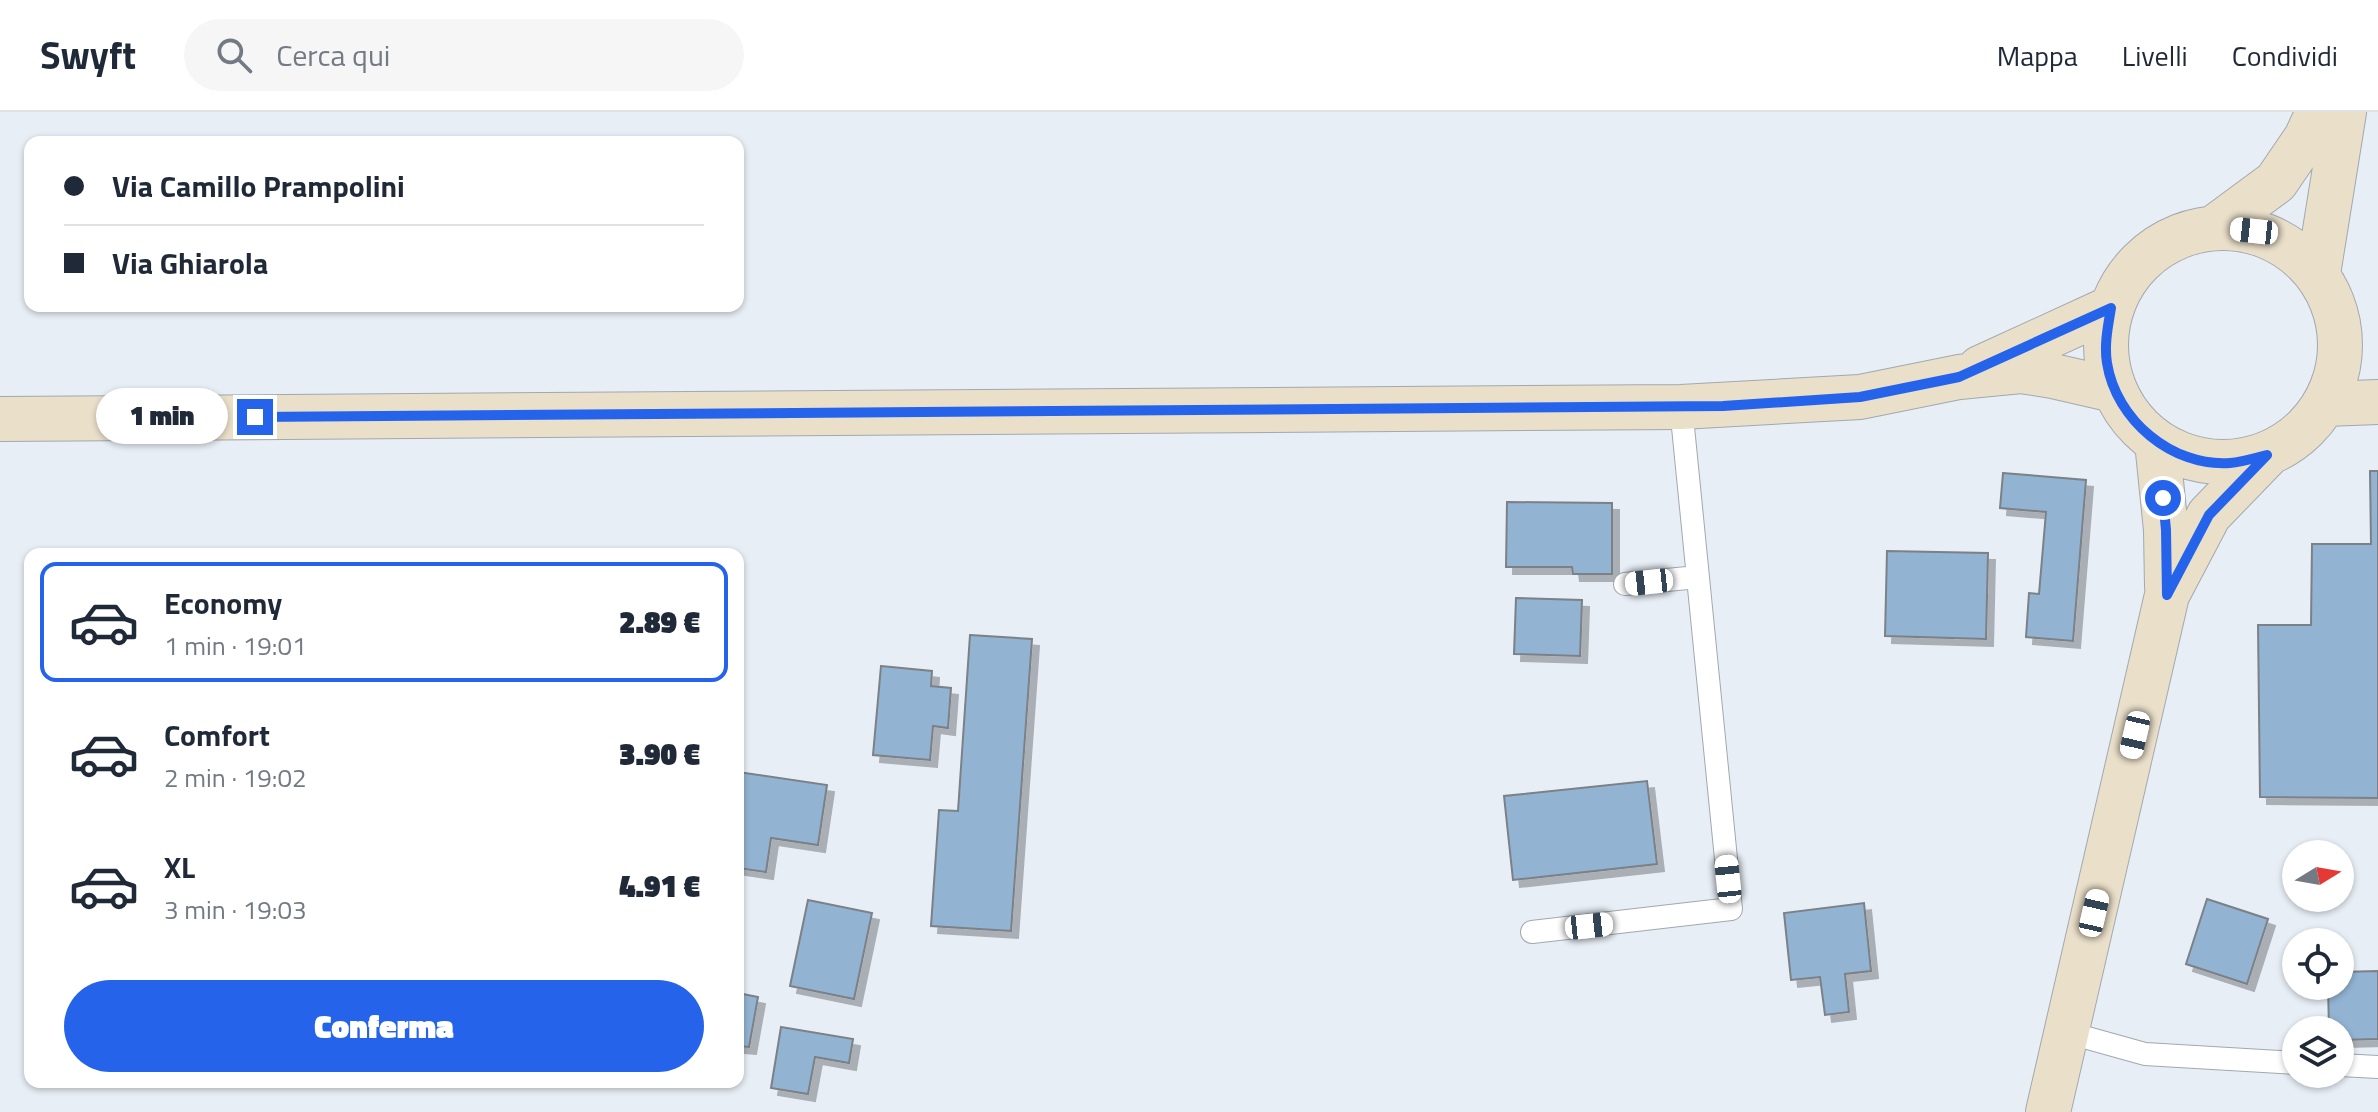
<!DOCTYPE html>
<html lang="it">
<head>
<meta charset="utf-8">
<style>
  :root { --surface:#fff; --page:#f6f6f7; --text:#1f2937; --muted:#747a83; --line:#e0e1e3; --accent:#2563eb }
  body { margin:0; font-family:"Titillium Web",sans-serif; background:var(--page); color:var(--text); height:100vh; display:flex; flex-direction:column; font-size:30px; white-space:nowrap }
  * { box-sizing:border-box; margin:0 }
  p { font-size:26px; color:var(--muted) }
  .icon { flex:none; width:44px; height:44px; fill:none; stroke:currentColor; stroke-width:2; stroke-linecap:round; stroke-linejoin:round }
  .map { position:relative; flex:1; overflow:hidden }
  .sheet { position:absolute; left:24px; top:436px; width:720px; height:540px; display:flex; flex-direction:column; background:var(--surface); border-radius:16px; box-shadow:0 2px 6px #0004 }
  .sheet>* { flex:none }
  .hud { position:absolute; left:24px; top:24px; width:720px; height:176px; border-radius:16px; box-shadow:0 2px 6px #0004; display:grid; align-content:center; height:176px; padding:0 40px; background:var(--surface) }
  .needle { width:52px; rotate:79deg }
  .controls { position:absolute; left:2282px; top:728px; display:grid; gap:16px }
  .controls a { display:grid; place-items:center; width:72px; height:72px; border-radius:50%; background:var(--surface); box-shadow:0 2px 6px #0004; font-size:40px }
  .end { position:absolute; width:36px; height:36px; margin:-18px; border:10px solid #2563eb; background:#fff; box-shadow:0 0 0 4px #fff }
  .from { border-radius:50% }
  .bubble { position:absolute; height:56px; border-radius:28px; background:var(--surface); box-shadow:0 2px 6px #0004; font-size:26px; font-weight:800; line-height:56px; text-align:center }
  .car { position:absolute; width:24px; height:48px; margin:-24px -12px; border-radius:10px; box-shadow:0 0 6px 2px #0007; background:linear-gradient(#fff 24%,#345 0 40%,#fff 0 76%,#345 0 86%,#fff 0) }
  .hud b { display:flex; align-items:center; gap:28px; height:76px; font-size:30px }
  .hud b+b { border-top:2px solid var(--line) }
  .hud i { width:20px; height:20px; background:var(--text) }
  ul { padding:14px 0 0; list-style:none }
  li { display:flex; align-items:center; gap:24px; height:120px; margin:0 16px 12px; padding:0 24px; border:4px solid transparent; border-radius:16px }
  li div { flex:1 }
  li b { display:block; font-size:30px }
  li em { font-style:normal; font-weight:800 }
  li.active { border-color:var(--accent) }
  li>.icon { width:72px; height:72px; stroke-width:1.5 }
  .primary-button { display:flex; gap:16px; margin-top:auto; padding:16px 40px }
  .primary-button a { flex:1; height:92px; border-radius:48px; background:var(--accent); color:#fff; font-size:32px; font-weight:800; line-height:92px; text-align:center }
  header { display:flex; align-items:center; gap:48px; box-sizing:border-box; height:112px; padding:0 40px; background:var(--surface); border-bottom:2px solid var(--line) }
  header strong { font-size:38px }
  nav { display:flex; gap:44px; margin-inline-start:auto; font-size:28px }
  .search { width:560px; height:72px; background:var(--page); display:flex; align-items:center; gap:20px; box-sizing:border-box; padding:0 28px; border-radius:44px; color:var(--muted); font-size:30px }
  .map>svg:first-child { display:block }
</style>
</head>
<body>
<header>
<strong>Swyft</strong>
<div class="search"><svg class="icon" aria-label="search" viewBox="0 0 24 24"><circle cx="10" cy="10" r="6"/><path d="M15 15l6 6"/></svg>Cerca qui</div>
<nav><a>Mappa</a><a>Livelli</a><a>Condividi</a></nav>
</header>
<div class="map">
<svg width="2378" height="1000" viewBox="0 0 2378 1000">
  <defs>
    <filter id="shadow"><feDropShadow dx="7" dy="7" stdDeviation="0" flood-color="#0004"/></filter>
  </defs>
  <rect width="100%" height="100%" fill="#e7eef5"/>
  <path fill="#92b3d2" stroke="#7b8187" stroke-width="2" filter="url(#shadow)" d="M 2370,359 L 2378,359 L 2378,686 L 2260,685 L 2258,513 L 2311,513 L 2312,432 L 2371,432 Z
    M 2003,361 L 2086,368 L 2073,529 L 2026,525 L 2029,481 L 2039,482 L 2046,400 L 2000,396 Z
    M 1507,390 L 1612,391 L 1612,462 L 1573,462 L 1572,455 L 1506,455 Z
    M 1887,439 L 1988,441 L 1986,527 L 1885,524 Z
    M 1516,486 L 1582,488 L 1580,544 L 1514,542 Z
    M 970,523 L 1032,527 L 1011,819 L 931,814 L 939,698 L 958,699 Z
    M 881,554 L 932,559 L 931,574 L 951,576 L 948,616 L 933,614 L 930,648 L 873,643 Z
    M 738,660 L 827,673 L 818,733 L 771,726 L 766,760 L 738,756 Z
    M 1647,669 L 1657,752 L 1513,768 L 1504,684 Z
    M 2207,787 L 2268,807 L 2247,872 L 2186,852 Z
    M 808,788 L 872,801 L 854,887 L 790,874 Z
    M 1864,791 L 1871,859 L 1845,862 L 1849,900 L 1825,903 L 1820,865 L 1791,868 L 1784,801 Z
    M 2378,859 L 2378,927 L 2340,928 L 2340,918 L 2329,918 L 2328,874 L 2340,874 L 2340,860 Z
    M 738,881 L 758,885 L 749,935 L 738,934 Z
    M 781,915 L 853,927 L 849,951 L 815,945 L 808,982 L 771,976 Z"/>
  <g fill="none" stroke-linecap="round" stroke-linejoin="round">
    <g stroke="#a2a8af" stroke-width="24">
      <path id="lane" d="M 1625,472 L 1698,465
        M 1532,820 L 1731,797 L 1681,295
        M 2066,920 L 2145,942 L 2296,951
        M 2340,953 L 2378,955"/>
    </g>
    <g stroke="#a2a8af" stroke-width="46">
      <path id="secondary" d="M 2215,115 L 2276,70 L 2306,26 L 2318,0
        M2106 233a117 117 0 1 1 234 0a117 117 0 1 1-234 0Z
        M 2318,162 L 2344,0
        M 1980,256 L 2111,196
        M 2326,292 L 2378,290
        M 0,307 L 1681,295 L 1860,285 L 1959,265 L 2021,259 L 2053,264 L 2114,278
        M 2157,330 L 2166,418 L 2167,475
        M 2048,1000 L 2167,483 L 2209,403 L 2267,343"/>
    </g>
    <use href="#lane" stroke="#fff" stroke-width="22"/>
    <use href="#secondary" stroke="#eadfc9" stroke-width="44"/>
  </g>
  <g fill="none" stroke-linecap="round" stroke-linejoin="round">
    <path stroke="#2563eb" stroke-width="10" d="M 255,305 L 1723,294 L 1860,285 L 1959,265 L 2111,196 C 2108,214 2104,233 2107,251 C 2116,308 2172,355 2230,351 C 2242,350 2255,346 2267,343 L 2209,403 L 2167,483 L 2166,418 L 2163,386"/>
  </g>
</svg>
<div class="controls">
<a><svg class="needle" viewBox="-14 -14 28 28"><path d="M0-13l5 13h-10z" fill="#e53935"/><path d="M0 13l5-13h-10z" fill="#747a83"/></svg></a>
<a><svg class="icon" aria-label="locate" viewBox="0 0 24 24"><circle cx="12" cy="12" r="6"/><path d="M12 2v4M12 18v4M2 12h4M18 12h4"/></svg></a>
<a><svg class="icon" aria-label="layers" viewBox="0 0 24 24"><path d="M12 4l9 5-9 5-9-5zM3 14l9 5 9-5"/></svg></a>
</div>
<i class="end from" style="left:2163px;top:386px"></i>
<i class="end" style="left:255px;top:305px"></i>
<div class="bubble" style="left:96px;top:276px;width:132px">1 min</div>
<i class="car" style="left:2254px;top:119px;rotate:276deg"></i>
<i class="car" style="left:1649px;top:470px;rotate:264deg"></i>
<i class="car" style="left:2135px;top:623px;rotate:193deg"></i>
<i class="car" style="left:1728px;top:767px;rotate:354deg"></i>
<i class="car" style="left:2094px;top:801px;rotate:13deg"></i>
<i class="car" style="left:1589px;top:814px;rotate:84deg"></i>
<div class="hud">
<b><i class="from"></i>Via Camillo Prampolini</b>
<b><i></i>Via Ghiarola</b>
</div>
<section class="sheet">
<ul>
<li class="active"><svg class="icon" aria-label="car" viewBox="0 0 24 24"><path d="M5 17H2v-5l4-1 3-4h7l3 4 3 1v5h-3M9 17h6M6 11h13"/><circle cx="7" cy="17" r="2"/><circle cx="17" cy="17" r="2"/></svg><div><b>Economy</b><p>1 min · 19:01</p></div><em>2.89 €</em></li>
<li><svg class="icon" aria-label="car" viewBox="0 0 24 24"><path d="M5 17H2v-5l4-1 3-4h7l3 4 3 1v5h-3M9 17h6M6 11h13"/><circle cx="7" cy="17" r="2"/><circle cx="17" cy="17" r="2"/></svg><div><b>Comfort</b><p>2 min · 19:02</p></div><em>3.90 €</em></li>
<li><svg class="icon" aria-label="car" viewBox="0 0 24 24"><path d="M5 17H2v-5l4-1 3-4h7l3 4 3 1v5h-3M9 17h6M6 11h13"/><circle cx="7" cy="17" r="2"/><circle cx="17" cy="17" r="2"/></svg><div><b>XL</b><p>3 min · 19:03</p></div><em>4.91 €</em></li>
</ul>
<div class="primary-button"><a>Conferma</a></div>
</section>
</div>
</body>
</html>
